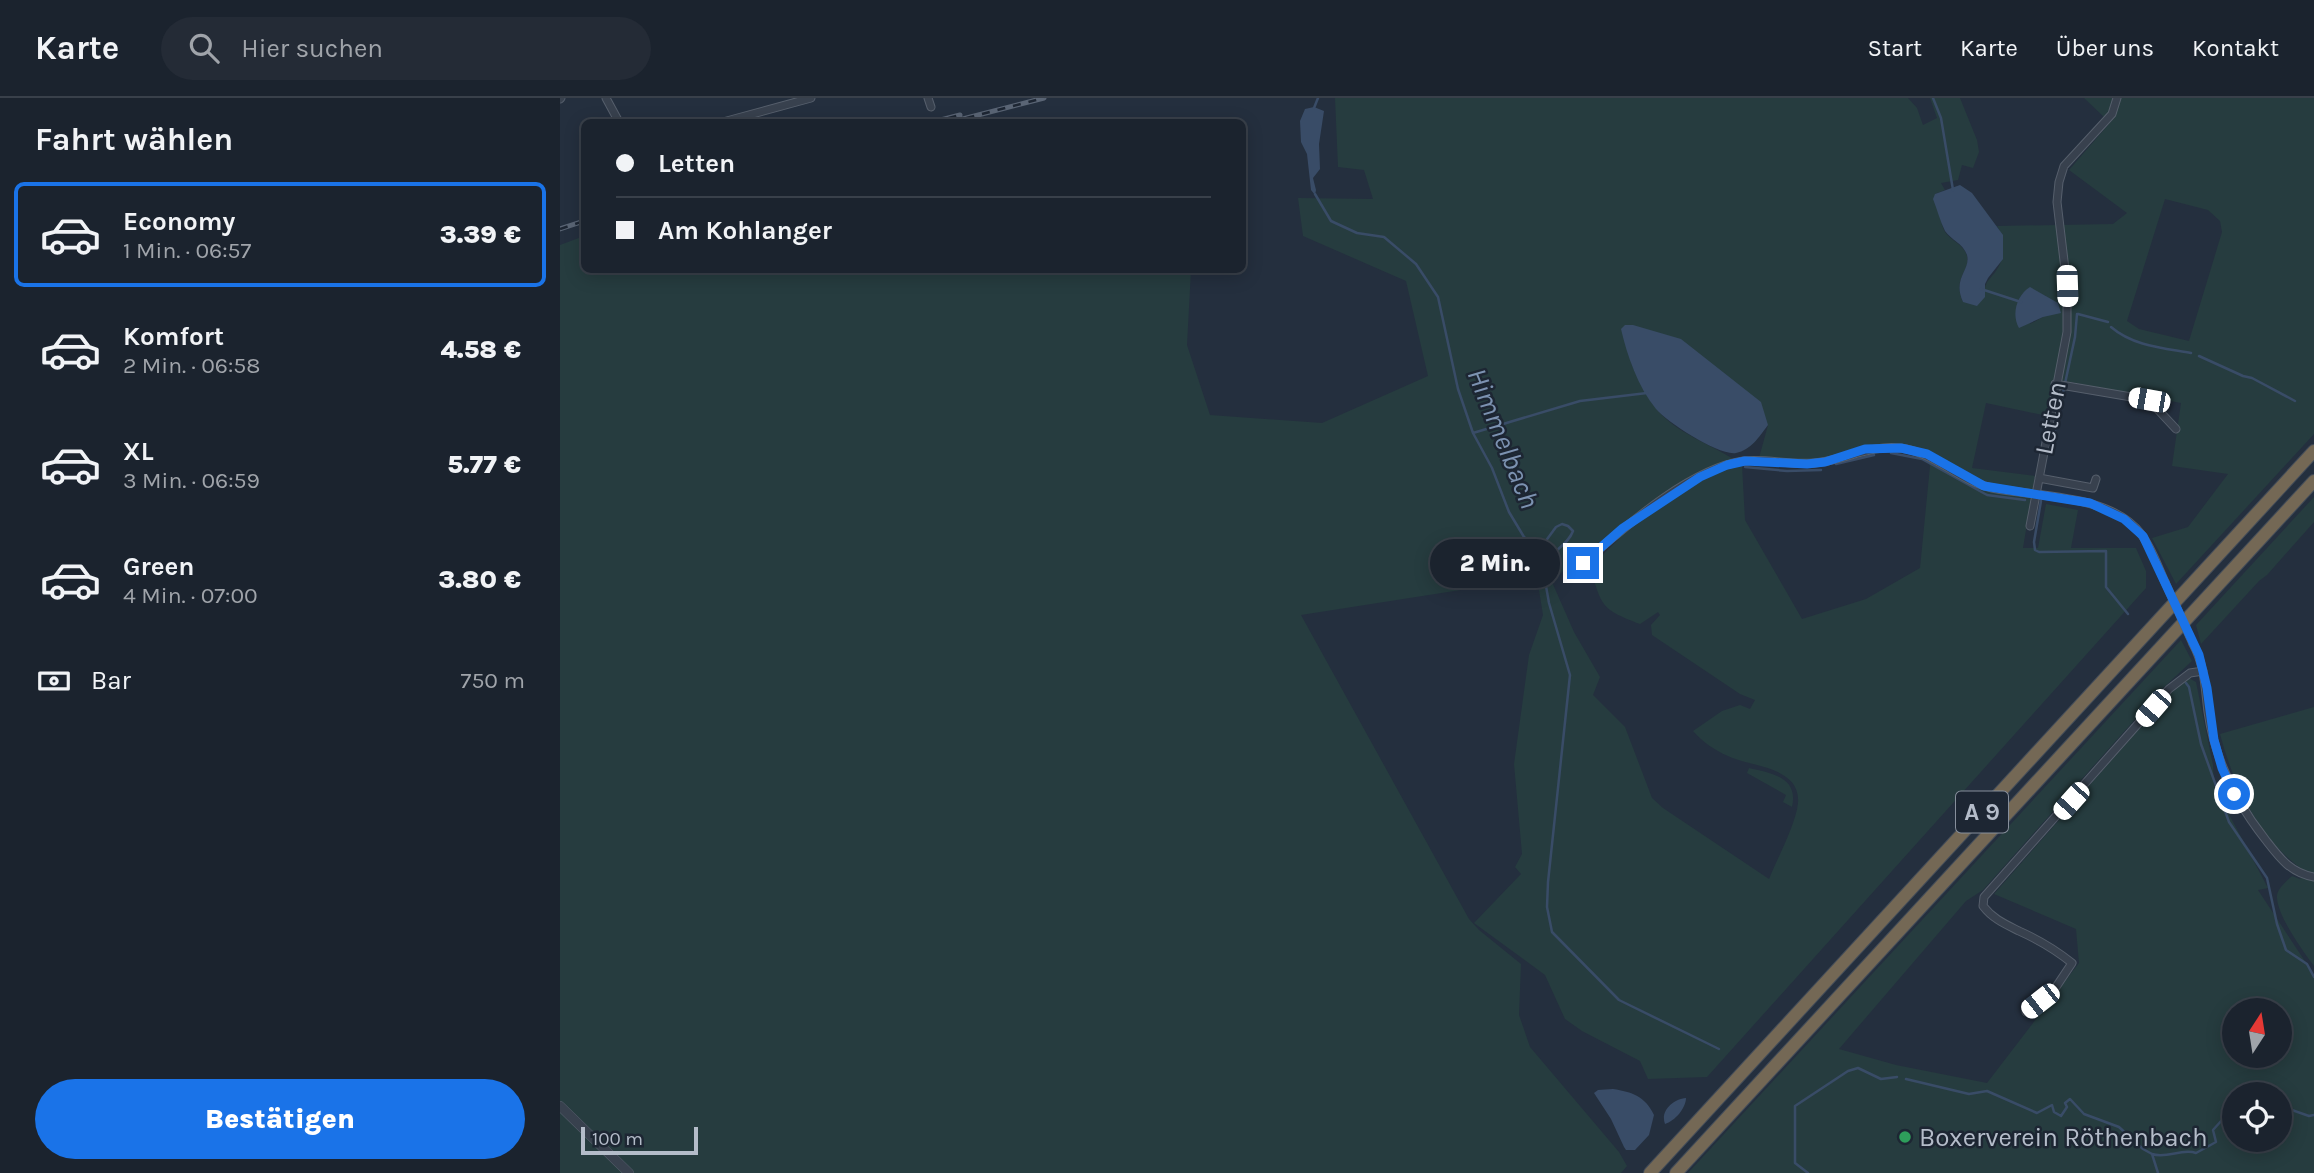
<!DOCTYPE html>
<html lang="de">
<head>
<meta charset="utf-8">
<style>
  :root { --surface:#1b232e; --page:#242b36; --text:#f1f3f6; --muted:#a0a4aa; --line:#39404a; --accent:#1a73e8 }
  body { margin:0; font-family:Karla,sans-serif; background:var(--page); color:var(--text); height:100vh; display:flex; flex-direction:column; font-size:26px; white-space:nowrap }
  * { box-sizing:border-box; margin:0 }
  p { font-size:23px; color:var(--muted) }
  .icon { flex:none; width:38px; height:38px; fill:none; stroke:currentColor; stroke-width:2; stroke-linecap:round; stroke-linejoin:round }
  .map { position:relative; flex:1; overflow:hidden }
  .panel { display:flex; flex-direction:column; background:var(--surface); width:560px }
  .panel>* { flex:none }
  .top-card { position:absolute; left:21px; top:21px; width:665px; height:154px; border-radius:10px; box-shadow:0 4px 18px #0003,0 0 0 2px var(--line); display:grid; align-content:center; height:154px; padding:0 35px; background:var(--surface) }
  .needle { width:46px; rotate:12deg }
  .tools { position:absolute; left:1662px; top:900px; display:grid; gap:14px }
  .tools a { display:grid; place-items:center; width:70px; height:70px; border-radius:50%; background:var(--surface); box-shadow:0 4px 18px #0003,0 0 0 2px var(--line); font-size:35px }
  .scale { position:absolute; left:21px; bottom:18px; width:117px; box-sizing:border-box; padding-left:7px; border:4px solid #b4bcc9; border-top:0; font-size:19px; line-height:24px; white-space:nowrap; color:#b4bcc9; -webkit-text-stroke:5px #1d2633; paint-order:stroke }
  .end { position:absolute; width:32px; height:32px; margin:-16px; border:9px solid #1a73e8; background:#fff; box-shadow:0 0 0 4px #fff }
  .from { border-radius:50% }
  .bubble { position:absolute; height:49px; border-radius:24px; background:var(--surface); box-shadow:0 4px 18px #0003,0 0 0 2px var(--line); font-size:23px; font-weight:800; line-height:49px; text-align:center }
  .car { position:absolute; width:21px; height:42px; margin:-21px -10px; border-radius:9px; box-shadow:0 0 5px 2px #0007; background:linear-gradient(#fff 24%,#345 0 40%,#fff 0 76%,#345 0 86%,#fff 0) }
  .top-card b { display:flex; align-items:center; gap:24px; height:66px; font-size:26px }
  .top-card b+b { border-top:2px solid var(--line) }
  .top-card i { width:18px; height:18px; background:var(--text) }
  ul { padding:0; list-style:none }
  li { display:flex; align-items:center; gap:21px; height:105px; margin:0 14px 10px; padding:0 21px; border:4px solid transparent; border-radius:10px }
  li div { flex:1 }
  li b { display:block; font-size:26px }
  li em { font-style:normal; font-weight:800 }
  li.selected { border-color:var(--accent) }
  li>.icon { width:63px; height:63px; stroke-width:1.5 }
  h2 { padding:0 35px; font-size:32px; line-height:84px }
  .pay { display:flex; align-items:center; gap:18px; height:77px; padding:0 35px; font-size:26px }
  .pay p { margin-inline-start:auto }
  .primary-button { display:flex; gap:14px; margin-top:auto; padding:14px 35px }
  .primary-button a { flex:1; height:80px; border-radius:42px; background:var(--accent); color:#fff; font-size:28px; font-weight:800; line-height:80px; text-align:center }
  header { display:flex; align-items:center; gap:42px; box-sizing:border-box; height:98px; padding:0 35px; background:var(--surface); border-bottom:2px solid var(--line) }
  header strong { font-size:33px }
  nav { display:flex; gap:38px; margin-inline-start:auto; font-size:24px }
  .search { width:490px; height:63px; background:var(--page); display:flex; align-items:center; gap:18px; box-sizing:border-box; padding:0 24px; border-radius:38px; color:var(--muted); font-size:26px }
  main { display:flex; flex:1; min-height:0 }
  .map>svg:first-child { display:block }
</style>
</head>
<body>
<header>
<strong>Karte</strong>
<div class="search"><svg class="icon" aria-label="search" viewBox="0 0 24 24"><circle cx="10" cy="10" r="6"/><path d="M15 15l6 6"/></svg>Hier suchen</div>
<nav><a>Start</a><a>Karte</a><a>Über uns</a><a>Kontakt</a></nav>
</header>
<main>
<section class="panel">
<h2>Fahrt wählen</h2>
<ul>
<li class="selected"><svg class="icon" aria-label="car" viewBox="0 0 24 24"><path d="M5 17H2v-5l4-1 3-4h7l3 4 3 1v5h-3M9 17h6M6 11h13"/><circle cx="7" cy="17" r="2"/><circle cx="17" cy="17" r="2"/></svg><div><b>Economy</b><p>1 Min. · 06:57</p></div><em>3.39 €</em></li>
<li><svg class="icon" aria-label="car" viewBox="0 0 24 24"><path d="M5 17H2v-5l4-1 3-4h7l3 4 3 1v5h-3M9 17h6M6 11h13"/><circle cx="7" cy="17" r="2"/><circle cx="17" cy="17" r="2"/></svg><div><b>Komfort</b><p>2 Min. · 06:58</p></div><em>4.58 €</em></li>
<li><svg class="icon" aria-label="car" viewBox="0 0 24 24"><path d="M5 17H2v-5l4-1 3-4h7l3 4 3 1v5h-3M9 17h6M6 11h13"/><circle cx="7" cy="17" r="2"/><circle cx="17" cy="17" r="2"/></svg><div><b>XL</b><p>3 Min. · 06:59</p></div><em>5.77 €</em></li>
<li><svg class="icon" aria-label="car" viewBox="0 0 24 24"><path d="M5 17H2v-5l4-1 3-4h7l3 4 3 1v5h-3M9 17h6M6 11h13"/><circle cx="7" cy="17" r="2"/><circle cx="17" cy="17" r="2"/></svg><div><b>Green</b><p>4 Min. · 07:00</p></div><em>3.80 €</em></li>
</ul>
<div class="pay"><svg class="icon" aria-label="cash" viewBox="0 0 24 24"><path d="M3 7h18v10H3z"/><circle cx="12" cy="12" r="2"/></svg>Bar<p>750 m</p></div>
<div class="primary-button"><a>Bestätigen</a></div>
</section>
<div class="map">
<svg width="1754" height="1075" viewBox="0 0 1754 1075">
  <rect width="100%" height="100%" fill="#242f3e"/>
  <path fill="#263c3f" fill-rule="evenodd" d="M 775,0 L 1348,0 L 1357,10 L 1363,27 L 1377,20 L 1370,0 L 1400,0 L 1417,42 L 1419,54 L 1413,70 L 1402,67 L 1398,82 L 1381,85 L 1385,92 L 1375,96 C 1378,107 1380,124 1385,134 C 1391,143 1404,146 1407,158 C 1411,173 1392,179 1403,204 L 1424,199 C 1425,179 1431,183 1439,168 C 1445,158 1443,137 1437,128 L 1553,126 L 1567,115 L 1509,72 L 1555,19 L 1544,19 L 1524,0 L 1754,0 L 1754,336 L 1616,486 L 1592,440 L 1628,429 L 1668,376 L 1612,368 L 1621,305 L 1500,282 L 1492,319 L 1426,305 L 1412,370 L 1475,378 L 1463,450 L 1478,450 L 1486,406 L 1518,412 L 1511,450 L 1576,450 L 1586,473 L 1586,490 L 1147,979 L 1088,981 L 1080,963 L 1022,933 L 1005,921 L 985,877 L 914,825 L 961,776 L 955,769 L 962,756 L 954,666 L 969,557 L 983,517 L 977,480 L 741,517 L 909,821 L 919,832 L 961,866 L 959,917 L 970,949 L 1059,1054 L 1067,1068 L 1061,1075 L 0,1075 L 0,147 L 24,138 L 24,172 L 631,172 L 627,247 L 650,317 L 762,325 L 868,278 L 846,183 L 743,138 L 738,100 L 813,101 L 804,72 L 778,69 ZM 1605,101 L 1648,112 L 1660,123 L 1662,134 L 1629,243 L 1579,231 L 1567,223 ZM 1482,197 L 1486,198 L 1483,219 L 1470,226 ZM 1071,265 L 1208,327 L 1199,360 C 1220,362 1242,365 1264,362 C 1274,360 1284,355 1295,352 C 1319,347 1340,347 1364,353 L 1370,368 L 1360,470 L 1306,501 L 1242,521 L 1185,422 L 1182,367 C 1155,347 1115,336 1095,309 C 1085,296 1078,280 1071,265 ZM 1056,435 L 1059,441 L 1030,469 C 1042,509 1041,511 1080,526 L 1098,514 L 1100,517 L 1091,527 L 1092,537 L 1180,596 L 1195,602 L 1190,611 L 1180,607 L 1162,613 L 1133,633 C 1143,644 1154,652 1168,658 C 1190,669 1241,668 1238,705 C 1236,726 1217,761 1209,781 L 1103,710 L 1092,700 L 1065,629 L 1033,597 L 1040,579 L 1014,534 L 992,484 L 1019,457 Z
    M 1754,399 L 1754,424 L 1707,477 L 1699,483 L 1641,546 L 1636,527 Z
    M 1621,542 L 1632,563 L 1602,591 L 1423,792 L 1406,803 L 1279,951 L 1336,967 L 1427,985 L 1519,865 L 1516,831 L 1434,796 L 1608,598 L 1629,580 L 1636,584 L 1653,667 L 1654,688 L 1708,790 L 1698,792 L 1754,877 L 1754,1075 L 1128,1075 ZM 1675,912 L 1720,912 L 1720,957 L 1675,957 ZM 1675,996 L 1720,996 L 1720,1041 L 1675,1041 Z
    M 1754,609 L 1754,868 C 1743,853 1718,819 1717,800 C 1716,791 1727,783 1732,778 L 1740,781 L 1746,774 C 1700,743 1674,689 1660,636 Z
    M 1189,670 C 1211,675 1239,679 1232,709 L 1223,704 L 1226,697 L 1187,675 Z"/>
  <path fill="#394c67" d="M 754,9 L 764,13 L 759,46 L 760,71 L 753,80 L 756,92 L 755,97 L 751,92 L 747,56 L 741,44 L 740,23 L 745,11 Z
    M 1400,87 L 1412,95 L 1443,137 L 1443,161 L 1428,180 L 1425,186 L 1425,199 L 1417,208 L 1403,204 C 1392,180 1411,172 1407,157 C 1403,145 1391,142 1385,133 C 1380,123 1377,111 1373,101 L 1375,96 Z
    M 1470,189 L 1498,205 L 1501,215 L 1483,219 L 1459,230 C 1451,216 1457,197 1470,189 Z
    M 1065,227 L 1073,227 L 1121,241 L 1201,304 L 1208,327 C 1199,339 1191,352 1176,355 C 1159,358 1107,324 1096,311 C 1078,289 1067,257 1061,231 Z
    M 1053,991 C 1072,994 1085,998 1094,1017 L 1089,1037 L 1075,1052 L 1066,1052 L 1064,1049 L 1051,1021 L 1034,995 L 1038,992 Z
    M 1126,1000 C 1126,1010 1115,1023 1105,1026 C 1100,1013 1113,1001 1126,1000 Z"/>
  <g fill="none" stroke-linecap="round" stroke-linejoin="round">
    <path stroke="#394c67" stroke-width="2.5" d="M 1373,0 L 1381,20 L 1393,92
      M 754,10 L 758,0
      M 755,96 L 771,123 L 797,135 L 824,139 L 856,166 L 878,199 L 898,291 L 913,335 L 932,370 L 949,414 L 964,439 L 974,446 L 985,444 L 996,429 L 1002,426 L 1008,428 L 1013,433 C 1007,450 985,455 983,473
      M 1421,191 L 1461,204
      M 1518,216 L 1548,224
      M 1551,229 C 1573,248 1603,250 1631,255
      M 1639,258 L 1683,278 L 1692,280 L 1735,303
      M 913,335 L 1020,303 L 1087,295
      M 1331,355 L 1362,361 L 1427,397 L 1465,402
      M 1490,355 L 1515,239 L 1517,216
      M 1276,366 L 1314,357
      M 1185,369 L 1227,373 L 1261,372
      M 1481,403 L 1474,444 L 1475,452 L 1479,454 L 1546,453 L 1546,489 L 1568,516
      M 984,477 L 989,505 L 1010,577 L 988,784 L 987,809 L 992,834 L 1059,902 L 1159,951
      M 1626,585 L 1629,589 L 1641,646 L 1669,724 L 1707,780 L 1717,826 L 1726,852 L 1747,866 L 1754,879
      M 1346,981 L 1409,996 L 1427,993 L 1477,1015 L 1492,1007 L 1494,1014 L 1501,1018 L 1507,1009 L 1505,1005 L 1510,1001 L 1524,1016 L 1559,1029 L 1583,1051 L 1592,1056 L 1598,1075
      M 1720,1017 L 1726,1010 L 1749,1018 L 1754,1017
      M 1592,1056 C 1607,1061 1622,1050 1636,1055 L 1656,1044 L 1653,1032 L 1662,1022 L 1669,1032 L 1675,1026
      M 1248,1075 L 1235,1065 L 1235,1008 L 1288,973 L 1298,970 L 1321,981 L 1337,979"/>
    <g stroke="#565f6c" stroke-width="9">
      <path id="minor" d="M 46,0 L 59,24
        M 368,0 L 371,9
        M 0,1 L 1,0
        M 163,24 L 251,0
        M 1495,286 L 1589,302 L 1616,331
        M 1479,380 L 1533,390 L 1536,381
        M 1470,428 L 1507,234 L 1507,188 L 1497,104 L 1499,84 L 1504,68 L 1552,16 L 1557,0
        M 1023,465 C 1064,430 1129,371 1183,363 C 1209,360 1235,369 1262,364 C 1289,360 1312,347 1340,350 C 1375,354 1399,383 1432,390 C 1477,399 1551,396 1581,436 C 1592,450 1598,469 1605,484
        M 1633,546 C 1645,568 1645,591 1648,614 C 1655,662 1675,703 1705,741 C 1719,759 1730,775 1754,779
        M 1466,914 L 1494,892 L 1512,865 C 1497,853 1477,841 1459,833 C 1445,826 1433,821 1423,808 L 1424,799 L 1609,591 L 1630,575 L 1643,573"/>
    </g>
    <g stroke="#565f6c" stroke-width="10">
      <path id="tertiary" d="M 0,1008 L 69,1075"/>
    </g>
    <g stroke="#434c59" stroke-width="14">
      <path id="motorway" d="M 1090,1075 L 1754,353
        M 1116,1075 L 1754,383"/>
    </g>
    <use href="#minor" stroke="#38414e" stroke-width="7"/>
    <use href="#tertiary" stroke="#38414e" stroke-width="9"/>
    <use href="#motorway" stroke="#746855" stroke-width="12"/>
    <g stroke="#5a6575" stroke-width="5">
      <path id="rail" d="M 373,24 L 400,17
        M 391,24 L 484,0
        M 0,131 L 24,123"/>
    </g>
    <use href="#rail" stroke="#1d2633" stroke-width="2.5" stroke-dasharray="8" stroke-linecap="butt"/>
    <g stroke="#565f6c" stroke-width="9" stroke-linecap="butt">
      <path id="minor-bridge" d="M 1605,484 L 1633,546"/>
    </g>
    <use href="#minor-bridge" stroke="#38414e" stroke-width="7"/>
  </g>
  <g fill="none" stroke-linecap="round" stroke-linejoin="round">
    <path stroke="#1a73e8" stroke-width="9" d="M 1023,465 L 1063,430 L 1140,379 L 1167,367 L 1185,363 L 1247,366 L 1265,364 L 1305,351 L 1341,350 L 1367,356 L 1424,388 L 1530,405 L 1564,421 L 1583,438 L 1639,557 L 1647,590 L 1654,642 L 1662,670 L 1674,696"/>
  </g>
  <circle fill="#2e9e5b" stroke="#1d2633" stroke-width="2.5" cx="1345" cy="1039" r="7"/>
  <g text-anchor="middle" stroke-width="5" stroke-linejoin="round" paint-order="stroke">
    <rect fill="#1d2633" stroke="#878f9c" stroke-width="2" x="1396" y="693.5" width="52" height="41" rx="5"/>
    <g font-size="24" font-weight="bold" fill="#b4bcc9">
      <text x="1422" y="722">A 9</text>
    </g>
    <g font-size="26" fill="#b4bcc9" stroke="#1d2633">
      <text transform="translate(1490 320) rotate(-79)" y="9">Letten</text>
    </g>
    <g font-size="26" fill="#b4bcc9" stroke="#1d2633" text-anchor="start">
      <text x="1359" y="1048">Boxerverein Röthenbach</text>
    </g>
    <g font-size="28" font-style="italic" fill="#7c92b1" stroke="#1d2633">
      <text transform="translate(944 340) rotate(68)" y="10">Himmelbach</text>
    </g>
  </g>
</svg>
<div class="tools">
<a><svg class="needle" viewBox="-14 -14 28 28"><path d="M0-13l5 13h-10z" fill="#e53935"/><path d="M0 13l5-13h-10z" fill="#a0a4aa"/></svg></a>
<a><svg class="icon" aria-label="locate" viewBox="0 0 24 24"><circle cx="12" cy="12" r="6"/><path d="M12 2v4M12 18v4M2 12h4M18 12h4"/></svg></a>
</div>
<div class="scale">100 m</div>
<i class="end from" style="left:1674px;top:696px"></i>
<i class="end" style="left:1023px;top:465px"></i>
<div class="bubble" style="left:870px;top:441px;width:130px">2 Min.</div>
<i class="car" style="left:1507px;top:188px;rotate:178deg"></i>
<i class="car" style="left:1589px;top:302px;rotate:280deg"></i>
<i class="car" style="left:1593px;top:610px;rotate:221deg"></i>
<i class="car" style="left:1511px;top:703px;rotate:222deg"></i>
<i class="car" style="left:1480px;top:903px;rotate:232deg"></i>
<div class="top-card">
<b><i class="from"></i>Letten</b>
<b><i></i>Am Kohlanger</b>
</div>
</div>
</main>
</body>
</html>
